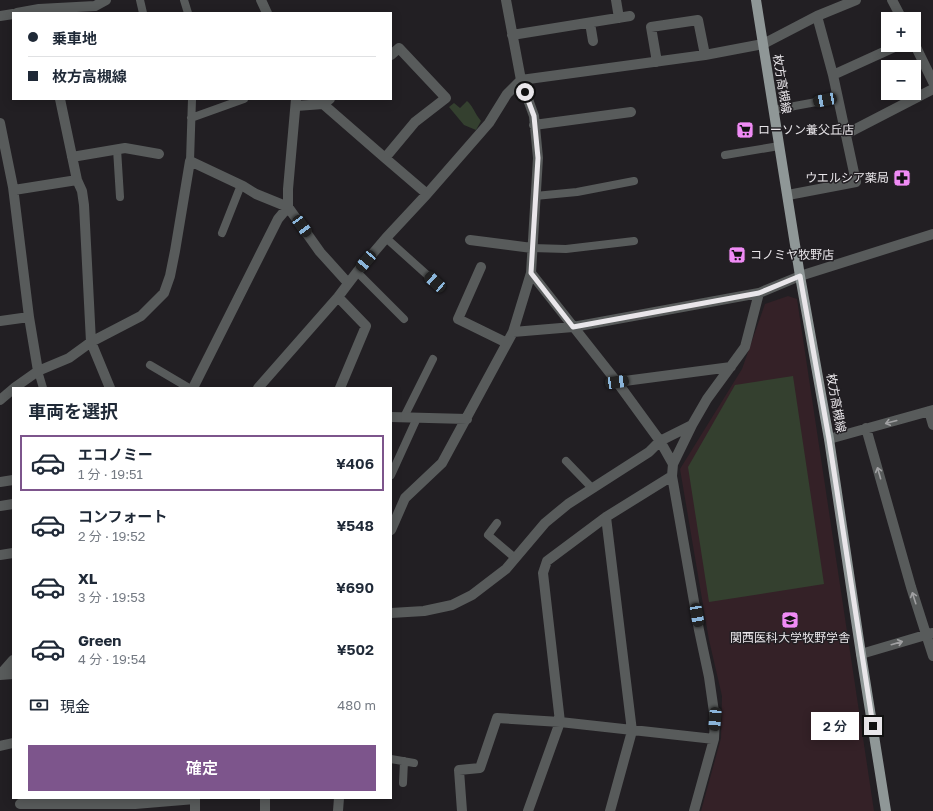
<!DOCTYPE html>
<html lang="ja">
<head>
<meta charset="utf-8">
<style>
  :root { --surface:#fff; --page:#f2f2f3; --text:#1f2937; --muted:#747a83; --line:#e0e1e3; --accent:#7d558c }
  body { margin:0; font-family:"Golos Text","Noto Sans JP",sans-serif; background:var(--page); color:var(--text); height:100vh; display:flex; flex-direction:column; font-size:15px; white-space:nowrap }
  * { box-sizing:border-box; margin:0 }
  p { font-size:13px; color:var(--muted) }
  .icon { flex:none; width:22px; height:22px; fill:none; stroke:currentColor; stroke-width:2; stroke-linecap:round; stroke-linejoin:round }
  .map { position:relative; flex:1; overflow:hidden }
  .panel { position:absolute; left:12px; top:387px; width:380px; height:412px; display:flex; flex-direction:column; background:var(--surface); border-radius:0px; box-shadow:0 2px 10px #0003 }
  .panel>* { flex:none }
  .hud { position:absolute; left:12px; top:12px; width:380px; height:88px; border-radius:0px; box-shadow:0 2px 10px #0003; display:grid; align-content:center; height:88px; padding:0 16px; background:var(--surface) }
  .buttons { position:absolute; left:881px; top:12px; display:grid; gap:8px }
  .buttons a { display:grid; place-items:center; width:40px; height:40px; border-radius:0px; background:var(--surface); box-shadow:0 2px 10px #0003; font-size:20px }
  .end { position:absolute; width:18px; height:18px; margin:-9px; border:5px solid #e9e6ea; background:#111; box-shadow:0 0 0 2px #111 }
  .from { border-radius:50% }
  .bubble { position:absolute; height:28px; border-radius:0px; background:var(--surface); box-shadow:0 2px 10px #0003; font-size:13px; font-weight:600; line-height:28px; text-align:center }
  .car { position:absolute; width:12px; height:24px; margin:-12px -6px; border-radius:5px; box-shadow:0 0 3px 1px #0007; background:linear-gradient(#222 24%,#8ab4d8 0 40%,#222 0 76%,#8ab4d8 0 86%,#222 0) }
  .hud b { display:flex; align-items:center; gap:14px; height:38px; font-size:15px }
  .hud b+b { border-top:1px solid var(--line) }
  .hud i { width:10px; height:10px; background:var(--text) }
  ul { padding:0; list-style:none }
  li { display:flex; align-items:center; gap:12px; height:56px; margin:0 8px 6px; padding:0 8px; border:2px solid transparent; border-radius:0px }
  li div { flex:1 }
  li b { display:block; font-size:15px }
  li em { font-style:normal; font-weight:600 }
  li.selected { border-color:var(--accent) }
  li>.icon { width:36px; height:36px; stroke-width:1.5 }
  h2 { padding:0 16px; font-size:18px; line-height:48px }
  .pay { display:flex; align-items:center; gap:10px; height:44px; padding:0 16px; font-size:15px }
  .pay p { margin-inline-start:auto }
  .primary-button { display:flex; gap:8px; margin-top:auto; padding:8px 16px }
  .primary-button a { flex:1; height:46px; border-radius:0px; background:var(--accent); color:#fff; font-size:16px; font-weight:600; line-height:46px; text-align:center }
  .map>svg:first-child { display:block }
</style>
</head>
<body>
<div class="map">
<svg width="933" height="811" viewBox="0 0 933 811">
  <rect width="100%" height="100%" fill="#221f23"/>
  <path fill="#342127" d="M 788,296 L 797,299 L 874,811 L 701,811 L 721,738 L 722,696 L 709,640 L 680,469 L 742,369 L 765,304 Z"/>
  <path fill="#34402f" d="M 467,101 C 473,106 475,114 481,121 L 476,130 L 464,125 L 449,107 L 454,103 L 460,108 Z
    M 793,376 L 824,584 L 709,602 L 688,467 L 735,385 Z"/>
  <g fill="none" stroke-linecap="round" stroke-linejoin="round">
    <path stroke="#585b5b" stroke-width="8" d="M 140,0 L 143,13
      M 184,0 L 188,13
      M 773,110 L 838,98
      M 191,118 L 244,99
      M 117,149 L 120,197
      M 725,155 L 779,146
      M 190,161 L 192,99
      M 535,196 L 577,192 L 634,181
      M 222,233 L 241,185
      M 386,238 L 435,282
      M 532,248 L 566,249 L 634,241
      M 357,272 L 404,319
      M 150,365 L 189,388
      M 38,371 L 43,388
      M 404,417 L 433,359
      M 566,461 L 592,488
      M 391,475 L 417,418
      M 497,523 L 488,535 L 515,558
      M 391,759 L 414,763
      M 403,783 L 404,761"/>
    <path stroke="#585b5b" stroke-width="10" d="M 261,0 L 267,13
      M 506,0 L 521,80 L 534,116 L 538,158 L 531,273 L 617,382 L 660,441 L 673,464
      M 616,0 L 619,18
      M 892,0 L 902,19
      M 17,13 L 39,9 L 95,6 L 106,0
      M 0,16 L 13,14
      M 590,23 L 593,41
      M 512,35 L 630,16
      M 914,43 L 933,82
      M 657,62 L 651,27 L 698,20 L 705,55
      M 833,75 L 899,45
      M 60,99 L 77,180 L 82,191 L 84,205 L 91,342 L 110,388
      M 323,104 L 385,158 L 415,122 L 446,98 L 399,48 L 391,55
      M 296,106 L 323,104 L 330,99
      M 0,123 L 13,187 L 29,317 L 38,371
      M 534,125 L 631,112
      M 846,134 L 933,89
      M 72,157 L 125,148 L 159,154
      M 385,158 L 427,194
      M 14,190 L 77,180
      M 788,195 L 856,182 L 833,75 L 817,16
      M 470,240 L 532,248
      M 481,267 L 458,319 L 507,343
      M 338,297 L 366,326 L 340,388
      M 0,321 L 29,317
      M 513,332 L 531,273
      M 617,382 L 731,367
      M 14,388 L 38,371 L 69,358 L 91,342 L 141,316 L 164,293 L 170,276 L 175,251 L 190,161 L 243,186 L 256,194 L 288,207 L 320,252 L 348,283
      M 193,388 L 278,219 L 288,207 L 288,189 L 296,99
      M 258,388 L 338,297 L 357,272 L 386,238 L 427,194 L 489,123 L 507,94 L 521,80 L 705,55 L 763,44 L 817,16 L 856,0
      M 0,400 L 13,389
      M 929,411 L 933,425
      M 391,417 L 467,419
      M 866,428 L 911,587 L 933,656
      M 829,439 L 933,410
      M 0,482 L 13,480
      M 0,506 L 13,504
      M 606,517 L 632,731 L 610,811
      M 391,530 L 405,498 L 442,463 L 513,332 L 573,327 L 759,293 L 800,276 L 933,234
      M 0,555 L 13,553
      M 391,613 L 424,611 L 452,605 L 472,595 L 506,569 L 545,523 L 568,504 L 649,452 L 660,441 L 692,425
      M 861,654 L 932,633
      M 0,675 L 13,660
      M 0,675 L 13,674
      M 0,746 L 13,743
      M 20,804 L 135,804 L 195,799 L 195,811
      M 265,811 L 265,798
      M 338,811 L 339,798
      M 462,811 L 459,770 L 480,768 L 497,718 L 560,722 L 714,739
      M 528,811 L 560,722 L 543,573 L 547,561 L 606,517 L 672,476
      M 694,811 L 714,739 L 715,719 L 709,677 L 699,630 L 672,476 L 673,464 L 692,425 L 707,399 L 745,347 L 759,293"/>
    <path stroke="#8f9797" stroke-width="10" d="M 756,0 L 800,276 L 829,439 L 861,654 L 886,811"/>
  </g>
  <defs><path id="oneway-shaft" d="M-6 0H5M1.5-3L5.5 0L1.5 3" fill="none" stroke-width="1.6" stroke-linecap="round" stroke-linejoin="round"/></defs>
  <g stroke="#a0a0a2">
    <use href="#oneway-shaft" transform="translate(891 422) rotate(165)"/>
    <use href="#oneway-shaft" transform="translate(879 473) rotate(-106)"/>
    <use href="#oneway-shaft" transform="translate(914 598) rotate(-108)"/>
    <use href="#oneway-shaft" transform="translate(897 643) rotate(-16)"/>
  </g>
  <g fill="none" stroke-linecap="round" stroke-linejoin="round">
    <path stroke="#e9e6ea" stroke-width="5" d="M 525,92 L 534,116 L 538,158 L 531,273 L 573,327 L 759,293 L 800,276 L 829,439 L 873,726"/>
  </g>
  <defs>
    <g id="supermarket-square" transform="scale(0.9)"><rect x="-9" y="-9" width="18" height="18" rx="4" fill="#f08bf5" stroke="#221f23"/><path d="M-6-5.5h2.5l.6 2H6L4.5 2H-2.5L-4.4-4H-6ZM-1.5 3.2a1.3 1.3 0 1 0 .1 0ZM3 3.2a1.3 1.3 0 1 0 .1 0Z" fill="#111"/></g>
    <g id="pharmacy-square" transform="scale(0.9)"><rect x="-9" y="-9" width="18" height="18" rx="4" fill="#f08bf5" stroke="#221f23"/><path d="M-2-6h4v4h4v4h-4v4h-4v-4h-4v-4h4Z" fill="#111"/></g>
    <g id="school-square" transform="scale(0.9)"><rect x="-9" y="-9" width="18" height="18" rx="4" fill="#f08bf5" stroke="#221f23"/><path d="M0-5L7-2L0 1L-7-2ZM-4 1L0 2.5L4 1V4Q0 6-4 4Z" fill="#111"/></g>
  </defs>
  <g fill-rule="evenodd">
    <use href="#supermarket-square" x="745" y="130"/>
    <use href="#pharmacy-square" x="902" y="178"/>
    <use href="#supermarket-square" x="737" y="255"/>
    <use href="#school-square" x="790" y="620"/>
  </g>
  <g text-anchor="middle" stroke-width="3" stroke-linejoin="round" paint-order="stroke">
    <g font-size="12" fill="#e9e6ea" stroke="#221f23">
      <text transform="translate(782 84) rotate(81)" y="4">枚方高槻線</text>
      <text transform="translate(836 403) rotate(80)" y="4">枚方高槻線</text>
    </g>
    <g font-size="12" fill="#e9e6ea" stroke="#221f23" text-anchor="start">
      <text x="758" y="134">ローソン養父丘店</text>
      <text x="889" y="182" text-anchor="end">ウエルシア薬局</text>
      <text x="750" y="259">コノミヤ牧野店</text>
      <text x="790" y="642" text-anchor="middle">関西医科大学牧野学舎</text>
    </g>
  </g>
</svg>
<div class="buttons">
<a>+</a>
<a>−</a>
</div>
<i class="end from" style="left:525px;top:92px"></i>
<i class="end" style="left:873px;top:726px"></i>
<div class="bubble" style="left:811px;top:712px;width:48px">2 分</div>
<i class="car" style="left:825px;top:100px;rotate:259deg"></i>
<i class="car" style="left:302px;top:226px;rotate:144deg"></i>
<i class="car" style="left:366px;top:261px;rotate:220deg"></i>
<i class="car" style="left:435px;top:282px;rotate:312deg"></i>
<i class="car" style="left:617px;top:382px;rotate:82deg"></i>
<i class="car" style="left:697px;top:615px;rotate:170deg"></i>
<i class="car" style="left:715px;top:719px;rotate:185deg"></i>
<div class="hud">
<b><i class="from"></i>乗車地</b>
<b><i></i>枚方高槻線</b>
</div>
<section class="panel">
<h2>車両を選択</h2>
<ul>
<li class="selected"><svg class="icon" aria-label="car" viewBox="0 0 24 24"><path d="M5 17H2v-5l4-1 3-4h7l3 4 3 1v5h-3M9 17h6M6 11h13"/><circle cx="7" cy="17" r="2"/><circle cx="17" cy="17" r="2"/></svg><div><b>エコノミー</b><p>1 分 · 19:51</p></div><em>¥406</em></li>
<li><svg class="icon" aria-label="car" viewBox="0 0 24 24"><path d="M5 17H2v-5l4-1 3-4h7l3 4 3 1v5h-3M9 17h6M6 11h13"/><circle cx="7" cy="17" r="2"/><circle cx="17" cy="17" r="2"/></svg><div><b>コンフォート</b><p>2 分 · 19:52</p></div><em>¥548</em></li>
<li><svg class="icon" aria-label="car" viewBox="0 0 24 24"><path d="M5 17H2v-5l4-1 3-4h7l3 4 3 1v5h-3M9 17h6M6 11h13"/><circle cx="7" cy="17" r="2"/><circle cx="17" cy="17" r="2"/></svg><div><b>XL</b><p>3 分 · 19:53</p></div><em>¥690</em></li>
<li><svg class="icon" aria-label="car" viewBox="0 0 24 24"><path d="M5 17H2v-5l4-1 3-4h7l3 4 3 1v5h-3M9 17h6M6 11h13"/><circle cx="7" cy="17" r="2"/><circle cx="17" cy="17" r="2"/></svg><div><b>Green</b><p>4 分 · 19:54</p></div><em>¥502</em></li>
</ul>
<div class="pay"><svg class="icon" aria-label="cash" viewBox="0 0 24 24"><path d="M3 7h18v10H3z"/><circle cx="12" cy="12" r="2"/></svg>現金<p>480 m</p></div>
<div class="primary-button"><a>確定</a></div>
</section>
</div>
</body>
</html>
